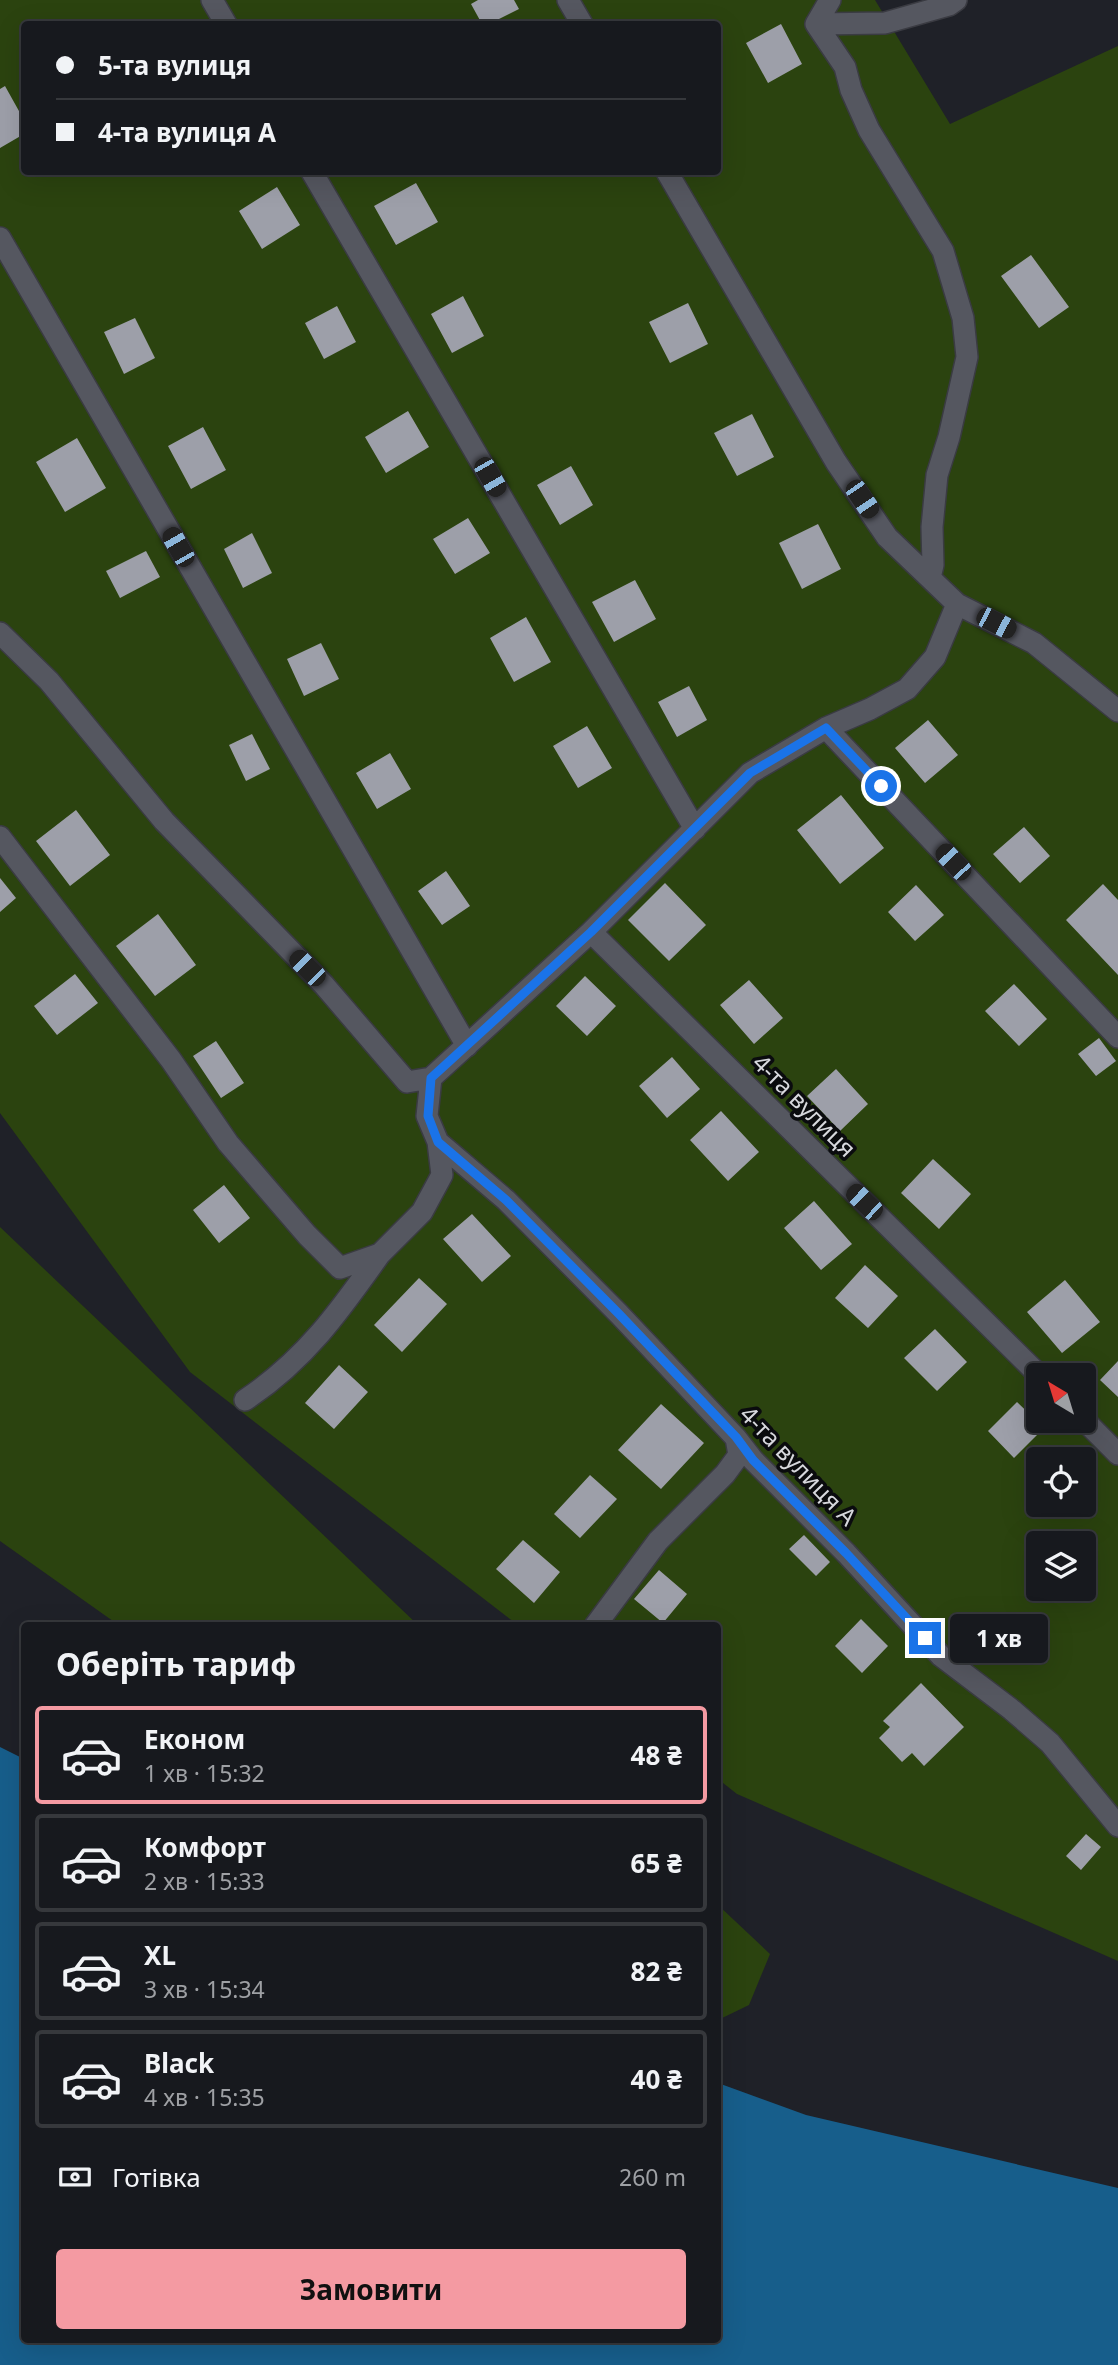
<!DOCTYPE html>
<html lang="uk">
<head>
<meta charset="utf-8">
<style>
  :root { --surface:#17191e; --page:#24262b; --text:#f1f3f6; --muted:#9ea0a4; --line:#36383c; --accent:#f49aa2 }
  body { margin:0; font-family:"Noto Sans",sans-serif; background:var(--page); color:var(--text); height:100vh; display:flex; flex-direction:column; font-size:26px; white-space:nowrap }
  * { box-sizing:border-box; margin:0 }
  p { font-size:23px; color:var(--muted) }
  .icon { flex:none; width:38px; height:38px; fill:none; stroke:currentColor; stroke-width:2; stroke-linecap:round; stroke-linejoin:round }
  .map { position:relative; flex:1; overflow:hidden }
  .details { position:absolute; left:21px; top:1622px; width:700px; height:721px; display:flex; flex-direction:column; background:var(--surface); border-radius:7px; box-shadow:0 7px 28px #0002,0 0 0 2px var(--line) }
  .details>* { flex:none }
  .top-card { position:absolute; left:21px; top:21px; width:700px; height:154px; border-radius:7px; box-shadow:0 7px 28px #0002,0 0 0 2px var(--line); display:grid; align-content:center; height:154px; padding:0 35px; background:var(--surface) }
  .needle { width:46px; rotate:322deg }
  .fabs { position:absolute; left:1026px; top:1363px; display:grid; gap:14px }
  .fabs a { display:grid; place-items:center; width:70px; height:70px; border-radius:7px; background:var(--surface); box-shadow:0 7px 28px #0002,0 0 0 2px var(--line); font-size:35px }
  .end { position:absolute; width:32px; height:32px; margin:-16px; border:9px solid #1a73e8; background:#fff; box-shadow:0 0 0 4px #fff }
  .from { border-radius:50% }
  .bubble { position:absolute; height:49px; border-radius:7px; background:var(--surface); box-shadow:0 7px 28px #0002,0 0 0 2px var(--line); font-size:23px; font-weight:700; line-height:49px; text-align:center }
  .car { position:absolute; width:21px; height:42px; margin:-21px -10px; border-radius:9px; box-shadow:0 0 5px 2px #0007; background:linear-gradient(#222 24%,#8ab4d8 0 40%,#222 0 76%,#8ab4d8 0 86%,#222 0) }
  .top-card b { display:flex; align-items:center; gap:24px; height:66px; font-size:26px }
  .top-card b+b { border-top:2px solid var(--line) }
  .top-card i { width:18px; height:18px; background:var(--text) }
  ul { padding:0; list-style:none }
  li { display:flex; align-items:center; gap:21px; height:98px; margin:0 14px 10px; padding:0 21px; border:4px solid var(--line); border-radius:7px }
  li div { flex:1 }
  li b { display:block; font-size:26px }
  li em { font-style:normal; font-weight:700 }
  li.current { border-color:var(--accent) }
  li>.icon { width:63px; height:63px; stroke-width:1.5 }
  h2 { padding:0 35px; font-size:32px; line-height:84px }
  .pay { display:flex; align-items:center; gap:18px; height:77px; padding:0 35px; font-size:26px }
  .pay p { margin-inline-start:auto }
  .cta { display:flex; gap:14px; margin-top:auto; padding:14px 35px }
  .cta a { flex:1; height:80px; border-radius:7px; background:var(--accent); color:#111; font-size:28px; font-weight:700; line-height:80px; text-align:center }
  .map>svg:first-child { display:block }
</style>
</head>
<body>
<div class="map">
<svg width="1118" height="2365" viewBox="0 0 1118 2365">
  <rect width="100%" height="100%" fill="#1f2128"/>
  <path fill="#2b430f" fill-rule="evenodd" d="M 0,0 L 875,0 L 950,124 L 1118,46 L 1118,1961 L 737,1794 L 718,1779 L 718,1626 L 519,1626 L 190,1372 L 0,1113 ZM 24,24 L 718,24 L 718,172 L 24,172 ZM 1038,1376 L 1083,1376 L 1083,1421 L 1038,1421 ZM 1038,1460 L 1083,1460 L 1083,1505 L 1038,1505 ZM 1038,1544 L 1083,1544 L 1083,1589 L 1038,1589 Z
    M 0,1227 L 419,1626 L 120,1626 L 0,1541 Z
    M 718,1905 L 770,1954 L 749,2005 L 718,2020 Z"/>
  <path fill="#175e8b" d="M 0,1747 L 24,1759 L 24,2340 L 718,2340 L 718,2083 L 806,2115 L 1118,2188 L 1118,2365 L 0,2365 Z"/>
  <path fill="#9d9fa9" d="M 478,0 L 514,0 L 519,9 L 489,24 L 482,24 L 471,4 Z
    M 781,24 L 802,64 L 768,83 L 746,43 Z
    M 5,86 L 24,120 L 24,134 L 0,148 L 0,89 Z
    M 416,183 L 438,222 L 396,245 L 374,206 Z
    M 277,187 L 300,225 L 262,249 L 239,211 Z
    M 1031,255 L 1069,307 L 1039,328 L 1001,276 Z
    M 463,296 L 484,336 L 452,353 L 431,314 Z
    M 688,303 L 708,344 L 670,363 L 649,322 Z
    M 337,306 L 356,342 L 324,359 L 305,323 Z
    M 135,318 L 155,358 L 124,374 L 104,332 Z
    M 408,411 L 429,447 L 386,473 L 365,437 Z
    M 752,414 L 774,457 L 737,476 L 714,433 Z
    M 203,427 L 226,470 L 191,489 L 168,446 Z
    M 77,438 L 106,488 L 65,512 L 36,462 Z
    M 571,466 L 593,505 L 560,525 L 537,485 Z
    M 468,518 L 490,553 L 455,574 L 433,539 Z
    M 818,524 L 841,569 L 802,589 L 779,543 Z
    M 252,533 L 272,573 L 243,588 L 224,549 Z
    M 146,551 L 160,577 L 120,598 L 106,571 Z
    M 635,580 L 656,619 L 614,642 L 592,602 Z
    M 526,617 L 551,662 L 514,682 L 490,638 Z
    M 321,643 L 339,679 L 304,696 L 287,659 Z
    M 689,686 L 707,720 L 677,737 L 658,702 Z
    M 928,720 L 958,755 L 925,783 L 895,748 Z
    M 587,726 L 612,768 L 578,788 L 553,746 Z
    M 252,734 L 270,769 L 246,781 L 229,745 Z
    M 390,753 L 411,789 L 377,809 L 356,773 Z
    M 841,795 L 884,848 L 840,884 L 797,830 Z
    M 76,810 L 110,855 L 70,886 L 36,841 Z
    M 1024,827 L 1050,856 L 1020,883 L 993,854 Z
    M 446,871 L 470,906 L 442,925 L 418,891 Z
    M 0,878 L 16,898 L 0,912 Z
    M 665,883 L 706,925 L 669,961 L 628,920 Z
    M 1103,884 L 1118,900 L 1118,975 L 1066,920 Z
    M 916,885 L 944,915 L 915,941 L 888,912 Z
    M 158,914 L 196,965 L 155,996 L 116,946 Z
    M 75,974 L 98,1003 L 57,1035 L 34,1006 Z
    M 585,976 L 616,1006 L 587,1036 L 556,1006 Z
    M 749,980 L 783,1018 L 754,1044 L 720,1005 Z
    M 1014,984 L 1047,1019 L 1019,1046 L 985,1011 Z
    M 1099,1038 L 1116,1061 L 1096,1076 L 1078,1054 Z
    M 216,1041 L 244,1083 L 221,1098 L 193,1056 Z
    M 672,1057 L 700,1089 L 667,1118 L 639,1086 Z
    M 836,1069 L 868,1104 L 840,1131 L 807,1096 Z
    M 721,1111 L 759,1152 L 728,1181 L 690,1140 Z
    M 933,1159 L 971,1194 L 939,1229 L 901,1193 Z
    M 224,1185 L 250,1218 L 219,1243 L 193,1210 Z
    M 814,1201 L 852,1244 L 821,1270 L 784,1228 Z
    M 472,1214 L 511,1256 L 482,1282 L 443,1239 Z
    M 865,1265 L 898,1296 L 868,1328 L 835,1298 Z
    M 419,1278 L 447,1304 L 402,1352 L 374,1325 Z
    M 1065,1280 L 1100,1322 L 1062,1353 L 1027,1312 Z
    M 935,1329 L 967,1362 L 937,1391 L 904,1358 Z
    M 1118,1361 L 1118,1397 L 1100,1380 Z
    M 339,1365 L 368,1392 L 334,1429 L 305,1403 Z
    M 1017,1402 L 1044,1428 L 1014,1458 L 988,1431 Z
    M 661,1404 L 704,1443 L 661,1489 L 618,1450 Z
    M 590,1475 L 617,1499 L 580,1538 L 554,1514 Z
    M 804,1535 L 830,1562 L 816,1576 L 789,1549 Z
    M 523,1540 L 560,1572 L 534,1603 L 496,1569 Z
    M 659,1570 L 687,1594 L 663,1623 L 634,1599 Z
    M 861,1619 L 888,1646 L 862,1673 L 835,1646 Z
    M 921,1683 L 964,1727 L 924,1766 L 912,1753 L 902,1762 L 879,1738 L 890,1727 L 883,1721 Z
    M 1086,1834 L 1101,1847 L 1081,1870 L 1066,1856 Z"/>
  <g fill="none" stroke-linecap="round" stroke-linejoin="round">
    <g stroke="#3a3b42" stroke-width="24">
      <path id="street" d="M 212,0 L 226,24
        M 568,0 L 582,24
        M 816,24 L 830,0
        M 312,172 L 695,829
        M 667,172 L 836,462 L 887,537 L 957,604 L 1034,643 L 1118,711
        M 0,238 L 467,1046
        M 930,578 L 933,565 L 932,527 L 937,475 L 949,437 L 967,357 L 963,318 L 943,251 L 869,130 L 851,90 L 845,67 L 816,24 L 885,23 L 949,5 L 956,0
        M 0,633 L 49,681 L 164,821 L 324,985 L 407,1082 L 431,1078
        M 826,728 L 1118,1037
        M 0,837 L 171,1060 L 228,1143 L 307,1235 L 340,1268 L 380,1254 L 422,1212 L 442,1175 L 438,1142 L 427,1116 L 431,1078 L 591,932 L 750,773 L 826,728 L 870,709 L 907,689 L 935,657 L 957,604
        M 591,932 L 1040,1376
        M 438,1142 L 506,1200 L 619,1314 L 736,1438 L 753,1460 L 846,1553 L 941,1656 L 1012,1710 L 1050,1743 L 1118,1826
        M 245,1400 C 305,1360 339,1312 380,1254
        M 1083,1419 L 1118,1454
        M 595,1626 L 658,1541 L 725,1474 L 739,1455 L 736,1438"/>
    </g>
    <use href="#street" stroke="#555760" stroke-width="21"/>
  </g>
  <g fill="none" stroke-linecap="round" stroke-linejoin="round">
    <path stroke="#1a73e8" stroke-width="9" d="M 881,786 L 826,728 L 750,773 L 591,932 L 431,1078 L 428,1116 L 438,1142 L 506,1200 L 619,1314 L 736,1437 L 753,1460 L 846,1553 L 925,1638"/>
  </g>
  <g text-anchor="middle" stroke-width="7" stroke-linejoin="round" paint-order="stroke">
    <g font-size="24" fill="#d7d8dd" stroke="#0a0b0e">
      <text transform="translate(804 1106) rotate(45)" y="8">4-та вулиця</text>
      <text transform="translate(798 1466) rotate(46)" y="8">4-та вулиця А</text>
    </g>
  </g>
</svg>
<div class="fabs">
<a><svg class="needle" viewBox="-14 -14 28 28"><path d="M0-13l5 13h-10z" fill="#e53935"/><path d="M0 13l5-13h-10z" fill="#9ea0a4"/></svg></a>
<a><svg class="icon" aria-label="locate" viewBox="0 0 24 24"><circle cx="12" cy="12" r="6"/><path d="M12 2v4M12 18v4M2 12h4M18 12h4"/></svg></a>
<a><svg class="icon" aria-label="layers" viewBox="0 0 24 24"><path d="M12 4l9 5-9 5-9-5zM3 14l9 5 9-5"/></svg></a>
</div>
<i class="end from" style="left:881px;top:786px"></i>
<i class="end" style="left:925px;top:1638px"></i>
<div class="bubble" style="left:950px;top:1614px;width:98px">1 хв</div>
<i class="car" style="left:490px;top:477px;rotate:150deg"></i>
<i class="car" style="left:862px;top:499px;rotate:146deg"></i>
<i class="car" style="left:178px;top:547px;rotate:330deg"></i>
<i class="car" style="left:996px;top:623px;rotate:117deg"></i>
<i class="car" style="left:953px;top:862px;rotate:317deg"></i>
<i class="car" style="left:307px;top:968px;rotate:315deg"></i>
<i class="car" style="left:864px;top:1202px;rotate:314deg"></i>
<div class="top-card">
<b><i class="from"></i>5-та вулиця</b>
<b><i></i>4-та вулиця А</b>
</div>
<section class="details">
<h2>Оберіть тариф</h2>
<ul>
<li class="current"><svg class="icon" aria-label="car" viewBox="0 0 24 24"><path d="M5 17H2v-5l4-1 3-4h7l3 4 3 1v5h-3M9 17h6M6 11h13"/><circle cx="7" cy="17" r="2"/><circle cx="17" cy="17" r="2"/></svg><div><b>Економ</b><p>1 хв · 15:32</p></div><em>48 ₴</em></li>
<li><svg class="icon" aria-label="car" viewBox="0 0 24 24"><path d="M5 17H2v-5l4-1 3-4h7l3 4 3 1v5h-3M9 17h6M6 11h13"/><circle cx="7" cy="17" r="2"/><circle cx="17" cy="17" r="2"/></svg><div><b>Комфорт</b><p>2 хв · 15:33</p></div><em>65 ₴</em></li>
<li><svg class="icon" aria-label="car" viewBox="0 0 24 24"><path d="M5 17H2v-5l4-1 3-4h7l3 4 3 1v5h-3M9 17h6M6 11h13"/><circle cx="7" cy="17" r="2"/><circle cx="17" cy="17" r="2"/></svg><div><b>XL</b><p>3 хв · 15:34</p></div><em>82 ₴</em></li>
<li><svg class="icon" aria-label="car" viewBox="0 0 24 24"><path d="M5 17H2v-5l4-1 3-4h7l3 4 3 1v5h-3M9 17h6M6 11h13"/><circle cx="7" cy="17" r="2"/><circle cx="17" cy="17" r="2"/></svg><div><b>Black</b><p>4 хв · 15:35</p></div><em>40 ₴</em></li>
</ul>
<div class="pay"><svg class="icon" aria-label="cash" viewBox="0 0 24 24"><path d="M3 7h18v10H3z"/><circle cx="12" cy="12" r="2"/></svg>Готівка<p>260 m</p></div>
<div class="cta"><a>Замовити</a></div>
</section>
</div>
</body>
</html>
